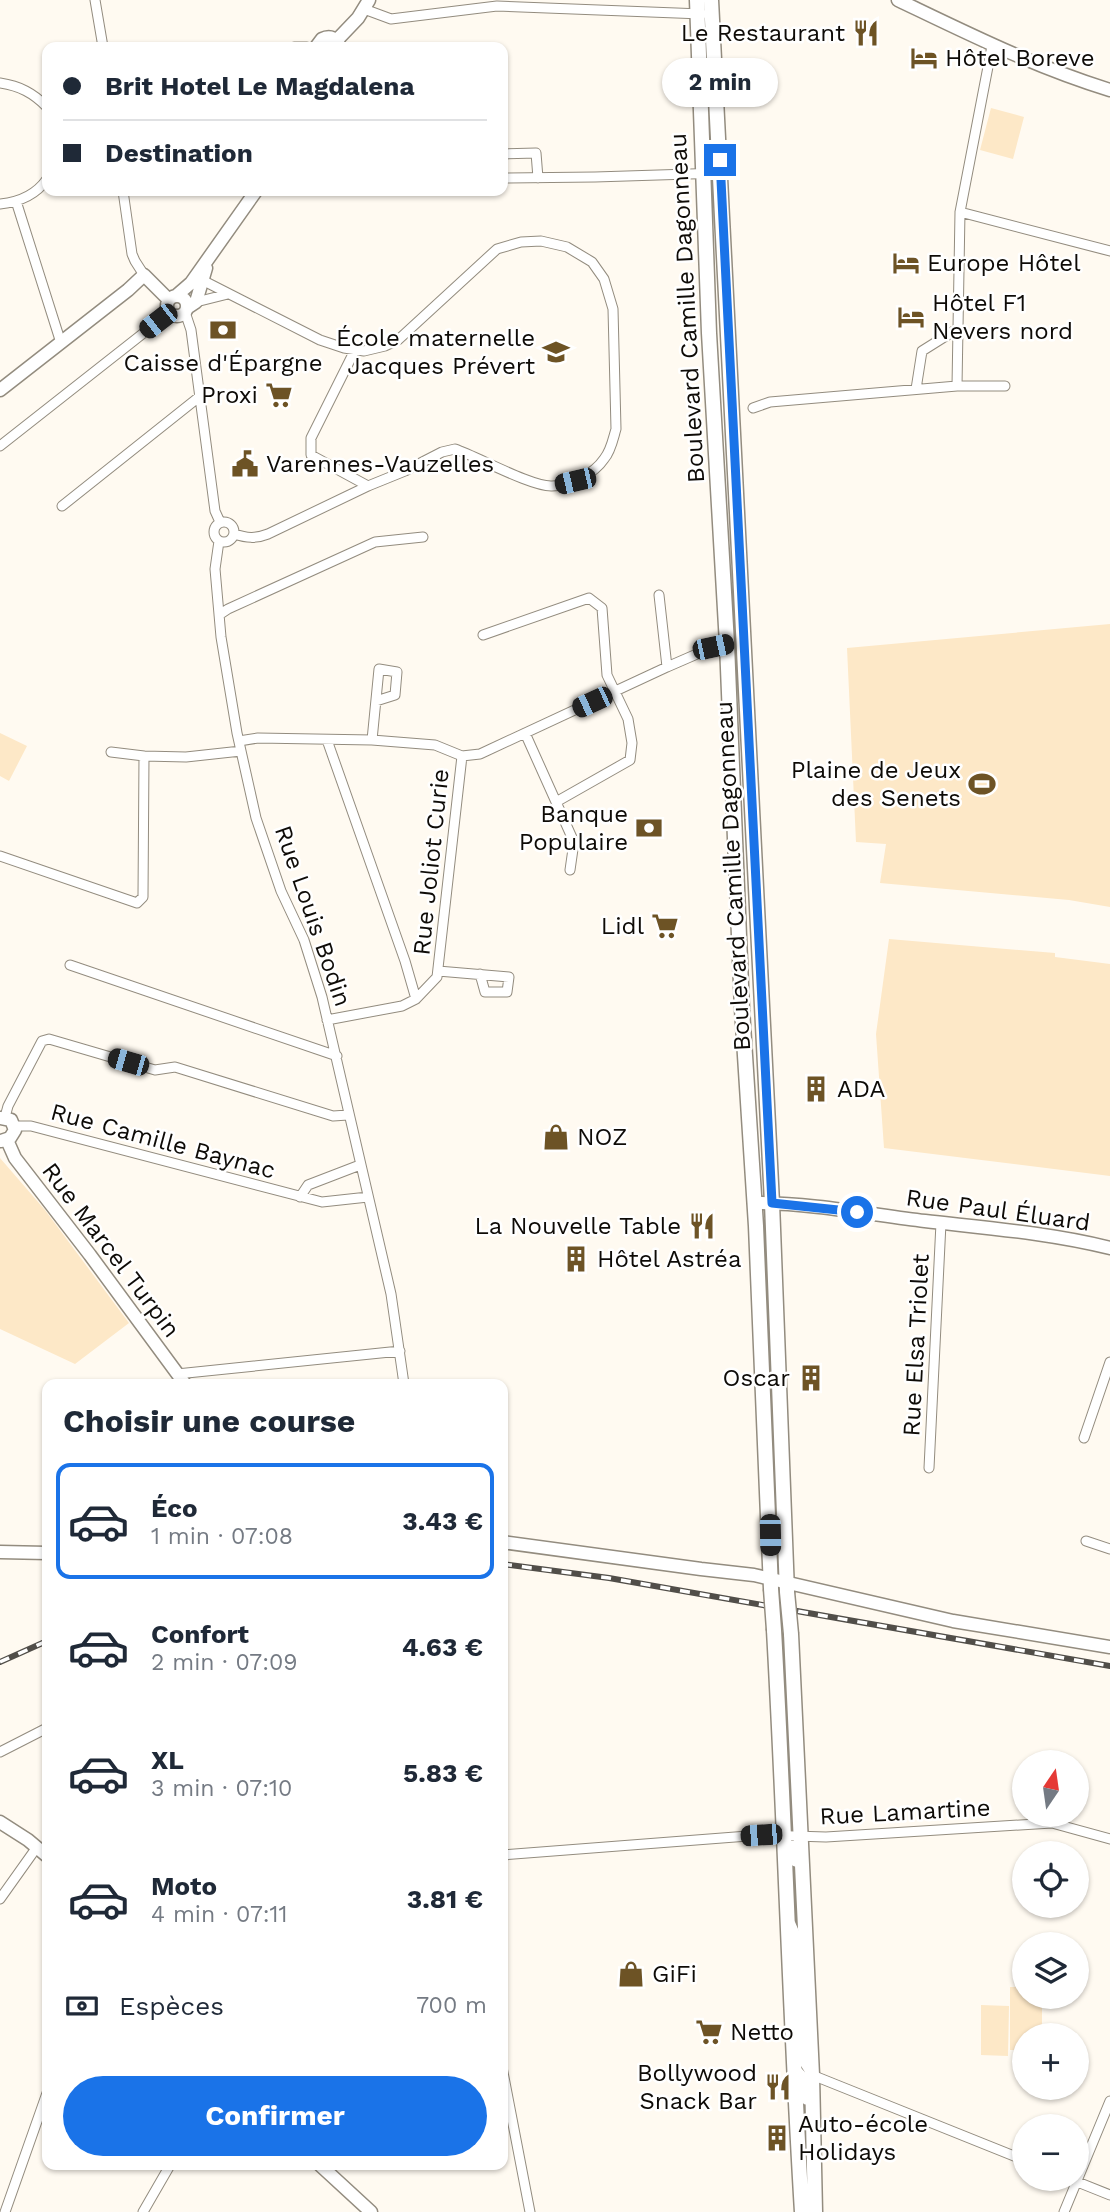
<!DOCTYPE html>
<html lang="fr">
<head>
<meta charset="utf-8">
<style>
  :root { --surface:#fff; --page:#f2f2f3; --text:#1f2937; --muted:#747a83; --line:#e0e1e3; --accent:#1a73e8 }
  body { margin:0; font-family:"Work Sans",sans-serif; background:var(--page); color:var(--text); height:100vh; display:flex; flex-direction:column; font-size:26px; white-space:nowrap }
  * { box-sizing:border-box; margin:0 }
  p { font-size:23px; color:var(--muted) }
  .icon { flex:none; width:38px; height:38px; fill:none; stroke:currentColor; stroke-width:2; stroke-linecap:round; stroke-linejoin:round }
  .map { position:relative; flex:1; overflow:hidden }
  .details { position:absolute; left:42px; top:1379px; width:466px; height:791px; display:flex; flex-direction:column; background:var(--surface); border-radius:14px; box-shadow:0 2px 5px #0004 }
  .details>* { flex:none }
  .guide { position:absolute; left:42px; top:42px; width:466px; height:154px; border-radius:14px; box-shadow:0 2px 5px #0004; display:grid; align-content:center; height:154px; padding:0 21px; background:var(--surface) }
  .needle { width:46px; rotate:13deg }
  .tools { position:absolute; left:1012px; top:1750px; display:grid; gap:14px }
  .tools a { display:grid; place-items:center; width:77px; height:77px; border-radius:50%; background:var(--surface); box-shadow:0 2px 5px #0004; font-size:35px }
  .end { position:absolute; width:32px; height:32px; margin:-16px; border:9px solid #1a73e8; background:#fff; box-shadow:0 0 0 4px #fff }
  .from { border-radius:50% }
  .bubble { position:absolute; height:49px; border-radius:24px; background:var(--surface); box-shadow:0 2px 5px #0004; font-size:23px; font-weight:700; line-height:49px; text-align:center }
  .car { position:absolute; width:21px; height:42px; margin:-21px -10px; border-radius:9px; box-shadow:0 0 5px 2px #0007; background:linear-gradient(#222 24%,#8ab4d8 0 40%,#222 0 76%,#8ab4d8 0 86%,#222 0) }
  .guide b { display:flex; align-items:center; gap:24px; height:66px; font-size:26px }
  .guide b+b { border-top:2px solid var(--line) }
  .guide i { width:18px; height:18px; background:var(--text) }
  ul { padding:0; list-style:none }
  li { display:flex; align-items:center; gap:21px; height:116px; margin:0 14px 10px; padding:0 7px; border:4px solid transparent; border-radius:14px }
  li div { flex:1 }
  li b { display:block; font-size:26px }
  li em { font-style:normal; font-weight:700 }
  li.current { border-color:var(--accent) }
  li>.icon { width:63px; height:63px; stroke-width:1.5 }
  h2 { padding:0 21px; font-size:32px; line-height:84px }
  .pay { display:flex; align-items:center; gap:18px; height:77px; padding:0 21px; font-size:26px }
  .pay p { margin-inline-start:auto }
  .primary-button { display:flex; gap:14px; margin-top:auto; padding:14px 21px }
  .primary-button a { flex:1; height:80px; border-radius:42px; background:var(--accent); color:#fff; font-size:28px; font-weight:700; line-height:80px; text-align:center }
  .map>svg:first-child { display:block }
</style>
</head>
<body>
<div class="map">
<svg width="1110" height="2212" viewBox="0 0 1110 2212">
  <rect width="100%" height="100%" fill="#fffaf1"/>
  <path fill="#fde8c7" d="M 991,108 L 1024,117 L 1013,159 L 980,150 Z
    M 1110,624 L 1110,907 L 1069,900 L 880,883 L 886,844 L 856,842 L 847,648 Z
    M 0,733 L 27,746 L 9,781 L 0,776 Z
    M 889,939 L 1055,953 L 1055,957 L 1110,964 L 1110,1176 L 884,1148 L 876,1034 Z
    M 0,1158 L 45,1210 L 129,1323 L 75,1364 L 0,1329 Z
    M 1010,1987 L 1024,1987 L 1024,1997 L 1042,1997 L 1042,2035 L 1024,2035 L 1024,2050 L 1010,2050 Z
    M 981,2005 L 1009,2006 L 1008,2056 L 981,2055 Z"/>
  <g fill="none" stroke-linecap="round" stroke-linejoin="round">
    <g stroke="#938c7f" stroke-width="11">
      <path id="street" d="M 95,0 L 103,47
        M 364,9 L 391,19 L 497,6 L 702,14
        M 294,47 L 307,47
        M 0,83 C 20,86 33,93 47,107
        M 502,154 L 536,153 L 538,178
        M 502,178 L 595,177 L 721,173
        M 123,191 L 132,254 L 135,261 L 144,275
        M 16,201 L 61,343
        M 0,204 C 19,202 36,195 47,179
        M 960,212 L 1110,251
        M 202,280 L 320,340 L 344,348 L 364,351 L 385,346 L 398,340 L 497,249 L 521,242 L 541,241 L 567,247 L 592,262 L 604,279 L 613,309 L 616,429 C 613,439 611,451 604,459 C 594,474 570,486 552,486 C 532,487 478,457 455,449 L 442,452 L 405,471 L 368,486 L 268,534 C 255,539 247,538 234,534
        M 196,302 L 228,294
        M 185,312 L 191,330 L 215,511 L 220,522
        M 355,350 L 311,438 L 311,455 L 368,486
        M 957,386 L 960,212 L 992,46
        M 916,389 L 922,351 L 957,329
        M 753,408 L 770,402 L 957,386 L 1005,386
        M 0,446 L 169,313
        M 62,506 L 199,397
        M214 532a10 10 0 1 1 20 0a10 10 0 1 1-20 0Z
        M 219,541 L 215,569 L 221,637 L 237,733 L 256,818 L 281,891 L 304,940 L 322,997 L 391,1294 L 404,1384
        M 659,595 L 667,667
        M 219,615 L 228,609 L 375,542 L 423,537
        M 483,635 L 589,598 L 602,608 L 607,675 L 628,719 L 632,743 L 630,760 L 556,802
        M 525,733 L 574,842 L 570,870
        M 327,740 L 405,961 L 416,999
        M 372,740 L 379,669 L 397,672 L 395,695 L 376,701
        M 239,741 L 258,738 L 372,740 L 435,745 L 462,756 L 480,754 L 667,667 L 713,647 L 727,644
        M 111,752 L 144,756
        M 0,856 L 137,903 L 143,897 L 144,756 L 186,757 L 241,751
        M 70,965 L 337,1056
        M 438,971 L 509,977 L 507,992 L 485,992 L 480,974
        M 327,1020 L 402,1006 L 416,999 L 437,977 L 462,756
        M 5,1117 L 8,1106 L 42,1041 L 49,1039 L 155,1070 L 175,1067 L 333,1116 L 348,1115
        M 15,1126 L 31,1126 L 322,1202 L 368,1197
        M 300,1197 L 308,1185 L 360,1165
        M 177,1374 L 400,1351
        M 1084,1438 L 1110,1362
        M 929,1468 L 941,1223
        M 1086,1541 L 1110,1549
        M 0,1752 L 47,1728
        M 784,1836 L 794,1846 L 795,1862
        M 502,1855 L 761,1835 L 826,1837 L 1052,1823 L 1110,1839
        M 0,1899 L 37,1847
        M 791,1924 L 797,1938 L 800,2056 L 809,2070
        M 502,2067 L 530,2212
        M 795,2068 L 805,2079 L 806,2100
        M 812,2075 L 1024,2160
        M 1070,2179 L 1110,2195
        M 5,2212 L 47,2093
        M 143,2212 L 169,2167
        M 1064,2212 L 1110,2101"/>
    </g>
    <g stroke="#938c7f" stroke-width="15">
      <path id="secondary" d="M 898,0 C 969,34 1035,67 1110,90
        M 337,40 L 358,18 L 369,0
        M 316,47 L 322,39 C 330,35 337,38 340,47
        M167 306a10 10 0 1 1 20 0a10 10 0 1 1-20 0Z
        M 176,296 L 191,283 L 256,191
        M 187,308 L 196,302 L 206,268
        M 0,390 L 128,290 L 144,275 L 169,300
        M 0,1118 L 11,1120 L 15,1130 L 10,1138 L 1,1141
        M 7,1140 L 15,1158 L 90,1255 L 185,1384
        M 754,1203 C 811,1203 868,1214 925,1221 C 986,1228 1050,1233 1110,1248
        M 502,1542 L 701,1569 L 754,1575 L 953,1621 L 1110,1647
        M 0,1552 L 47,1553
        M 0,1822 L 28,1840 L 47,1856
        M 320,2165 L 371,2212"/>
    </g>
    <g stroke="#938c7f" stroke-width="17">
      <path id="primary" d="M 697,0 L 709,333 L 727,644 L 742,1009 L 756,1226 L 771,1589
        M 711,0 L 772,1203 L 787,1592
        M 774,1630 C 785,1824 790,2018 802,2212
        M 791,1634 L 812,2075 L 815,2212"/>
    </g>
    <use href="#street" stroke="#fff" stroke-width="9"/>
    <use href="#secondary" stroke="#fff" stroke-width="12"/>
    <use href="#primary" stroke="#fff" stroke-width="14"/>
    <g stroke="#514e49" stroke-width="6">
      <path id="rail" d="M 502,1564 L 609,1578 L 1110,1666
        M 0,1662 L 47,1641"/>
    </g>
    <use href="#rail" stroke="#fff" stroke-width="3.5" stroke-dasharray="10" stroke-linecap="butt"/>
    <g stroke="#938c7f" stroke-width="17" stroke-linecap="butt">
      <path id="primary-bridge" d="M 771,1589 L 774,1630
        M 787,1592 L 791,1634"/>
    </g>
    <use href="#primary-bridge" stroke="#fff" stroke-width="14"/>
  </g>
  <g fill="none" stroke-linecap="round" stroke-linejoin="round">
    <path stroke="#1a73e8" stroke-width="9" d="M 720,160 L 772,1203 L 857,1212"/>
  </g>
  <defs>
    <g id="restaurant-bare" transform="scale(2.1)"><path d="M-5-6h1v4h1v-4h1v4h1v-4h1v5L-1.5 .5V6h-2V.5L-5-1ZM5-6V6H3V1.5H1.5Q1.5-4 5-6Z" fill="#6d5325" stroke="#fff" stroke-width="2.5" paint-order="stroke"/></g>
    <g id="hotel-bare" transform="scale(2.1)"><path d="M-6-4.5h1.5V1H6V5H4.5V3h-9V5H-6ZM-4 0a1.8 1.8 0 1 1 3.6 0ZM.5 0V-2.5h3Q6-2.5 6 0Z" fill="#6d5325" stroke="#fff" stroke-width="2.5" paint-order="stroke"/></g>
    <g id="bank-bare" transform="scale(2.1)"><path d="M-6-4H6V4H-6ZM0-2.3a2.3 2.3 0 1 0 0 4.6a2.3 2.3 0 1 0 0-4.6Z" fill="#6d5325" stroke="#fff" stroke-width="2.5" paint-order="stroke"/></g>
    <g id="school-bare" transform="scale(2.1)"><path d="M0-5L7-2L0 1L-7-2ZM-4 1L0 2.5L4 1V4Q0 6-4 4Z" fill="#6d5325" stroke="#fff" stroke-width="2.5" paint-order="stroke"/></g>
    <g id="supermarket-bare" transform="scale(2.1)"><path d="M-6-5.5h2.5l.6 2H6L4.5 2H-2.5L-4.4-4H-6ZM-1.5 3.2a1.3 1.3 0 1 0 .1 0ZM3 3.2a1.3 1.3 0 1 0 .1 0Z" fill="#6d5325" stroke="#fff" stroke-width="2.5" paint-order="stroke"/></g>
    <g id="civic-bare" transform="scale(2.1)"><path d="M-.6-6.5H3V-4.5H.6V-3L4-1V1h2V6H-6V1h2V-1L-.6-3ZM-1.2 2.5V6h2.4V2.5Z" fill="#6d5325" stroke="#fff" stroke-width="2.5" paint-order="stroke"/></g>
    <g id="stadium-bare" transform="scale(2.1)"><path d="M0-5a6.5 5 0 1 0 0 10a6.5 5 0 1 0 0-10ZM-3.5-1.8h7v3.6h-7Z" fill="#6d5325" stroke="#fff" stroke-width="2.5" paint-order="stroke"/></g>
    <g id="building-bare" transform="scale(2.1)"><path d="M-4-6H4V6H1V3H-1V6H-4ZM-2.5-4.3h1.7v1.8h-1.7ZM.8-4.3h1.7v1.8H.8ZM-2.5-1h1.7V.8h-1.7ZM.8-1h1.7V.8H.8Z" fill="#6d5325" stroke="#fff" stroke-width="2.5" paint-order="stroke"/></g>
    <g id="shop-bare" transform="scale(2.1)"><path d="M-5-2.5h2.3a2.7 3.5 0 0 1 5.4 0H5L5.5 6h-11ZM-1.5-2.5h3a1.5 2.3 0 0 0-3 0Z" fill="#6d5325" stroke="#fff" stroke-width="2.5" paint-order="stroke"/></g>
  </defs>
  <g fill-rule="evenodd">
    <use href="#restaurant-bare" x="866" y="33"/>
    <use href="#hotel-bare" x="924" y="58"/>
    <use href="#hotel-bare" x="906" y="263"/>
    <use href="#hotel-bare" x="911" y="317"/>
    <use href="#bank-bare" x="223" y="330"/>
    <use href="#school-bare" x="556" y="352"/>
    <use href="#supermarket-bare" x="279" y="395"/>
    <use href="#civic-bare" x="245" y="464"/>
    <use href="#stadium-bare" x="982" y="784"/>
    <use href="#bank-bare" x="649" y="828"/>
    <use href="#supermarket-bare" x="665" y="926"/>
    <use href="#building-bare" x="816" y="1089"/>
    <use href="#shop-bare" x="556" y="1137"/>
    <use href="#restaurant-bare" x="702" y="1226"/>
    <use href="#building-bare" x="576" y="1259"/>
    <use href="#building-bare" x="811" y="1378"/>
    <use href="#shop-bare" x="631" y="1974"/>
    <use href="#supermarket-bare" x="709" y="2032"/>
    <use href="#restaurant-bare" x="778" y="2087"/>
    <use href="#building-bare" x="777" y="2138"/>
  </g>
  <g text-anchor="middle" stroke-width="5" stroke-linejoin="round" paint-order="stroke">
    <g font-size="24" fill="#0e0b07" stroke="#fff" text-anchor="start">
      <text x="845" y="41" text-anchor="end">Le Restaurant</text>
      <text x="945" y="66">Hôtel Boreve</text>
      <text x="927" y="271">Europe Hôtel</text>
      <text x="932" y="311">Hôtel F1<tspan x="932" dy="28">Nevers nord</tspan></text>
      <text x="535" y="346" text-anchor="end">École maternelle<tspan x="535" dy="28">Jacques Prévert</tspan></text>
      <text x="223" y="371" text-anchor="middle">Caisse d'Épargne</text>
      <text x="258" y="403" text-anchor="end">Proxi</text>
      <text x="266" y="472">Varennes-Vauzelles</text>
      <text x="961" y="778" text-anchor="end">Plaine de Jeux<tspan x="961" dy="28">des Senets</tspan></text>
      <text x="628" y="822" text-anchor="end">Banque<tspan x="628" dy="28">Populaire</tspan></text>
      <text x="644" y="934" text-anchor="end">Lidl</text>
      <text x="837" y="1097">ADA</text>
      <text x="577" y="1145">NOZ</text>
      <text x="681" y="1234" text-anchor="end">La Nouvelle Table</text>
      <text x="597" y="1267">Hôtel Astréa</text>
      <text x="790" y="1386" text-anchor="end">Oscar</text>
      <text x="652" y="1982">GiFi</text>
      <text x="730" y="2040">Netto</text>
      <text x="757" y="2081" text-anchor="end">Bollywood<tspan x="757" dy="28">Snack Bar</tspan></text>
      <text x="798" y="2132">Auto-école<tspan x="798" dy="28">Holidays</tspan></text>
    </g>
    <g font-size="24" fill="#0e0b07" stroke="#fff">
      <text transform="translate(687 308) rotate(-93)" y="8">Boulevard Camille Dagonneau</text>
      <text transform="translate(431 862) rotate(-84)" y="8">Rue Joliot Curie</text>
      <text transform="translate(733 876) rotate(-93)" y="8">Boulevard Camille Dagonneau</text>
      <text transform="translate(313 916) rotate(71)" y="8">Rue Louis Bodin</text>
      <text transform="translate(163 1141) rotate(15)" y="8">Rue Camille Baynac</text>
      <text transform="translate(998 1210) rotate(8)" y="8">Rue Paul Éluard</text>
      <text transform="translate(111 1250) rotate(53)" y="8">Rue Marcel Turpin</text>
      <text transform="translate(916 1345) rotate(-87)" y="8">Rue Elsa Triolet</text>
      <text transform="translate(905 1812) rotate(-3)" y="8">Rue Lamartine</text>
    </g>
  </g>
</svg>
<div class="tools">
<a><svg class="needle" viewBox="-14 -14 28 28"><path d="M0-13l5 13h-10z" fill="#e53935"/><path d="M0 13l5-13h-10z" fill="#747a83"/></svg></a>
<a><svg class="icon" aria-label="locate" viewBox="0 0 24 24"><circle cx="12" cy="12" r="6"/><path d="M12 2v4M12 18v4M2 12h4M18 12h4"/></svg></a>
<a><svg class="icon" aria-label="layers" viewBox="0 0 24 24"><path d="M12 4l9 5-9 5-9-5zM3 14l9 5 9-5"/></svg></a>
<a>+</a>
<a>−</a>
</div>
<i class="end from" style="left:857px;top:1212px"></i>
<i class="end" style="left:720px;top:160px"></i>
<div class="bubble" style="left:662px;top:58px;width:116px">2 min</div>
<i class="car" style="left:158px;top:321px;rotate:232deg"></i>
<i class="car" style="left:575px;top:481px;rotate:257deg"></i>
<i class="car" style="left:713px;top:647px;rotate:78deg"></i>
<i class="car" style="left:592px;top:702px;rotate:245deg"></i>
<i class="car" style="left:128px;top:1062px;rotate:286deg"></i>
<i class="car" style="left:770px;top:1535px;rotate:179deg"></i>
<i class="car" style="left:761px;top:1835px;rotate:266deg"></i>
<div class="guide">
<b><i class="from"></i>Brit Hotel Le Magdalena</b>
<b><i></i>Destination</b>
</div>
<section class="details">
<h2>Choisir une course</h2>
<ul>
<li class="current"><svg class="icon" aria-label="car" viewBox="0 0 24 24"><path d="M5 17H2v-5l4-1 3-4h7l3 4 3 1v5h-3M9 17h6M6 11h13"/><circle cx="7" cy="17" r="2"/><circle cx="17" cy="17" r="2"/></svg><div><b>Éco</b><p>1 min · 07:08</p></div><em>3.43 €</em></li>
<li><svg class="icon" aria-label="car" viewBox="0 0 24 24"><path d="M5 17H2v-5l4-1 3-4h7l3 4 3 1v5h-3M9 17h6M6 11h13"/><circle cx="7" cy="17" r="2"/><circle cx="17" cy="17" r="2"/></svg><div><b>Confort</b><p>2 min · 07:09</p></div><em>4.63 €</em></li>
<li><svg class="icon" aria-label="car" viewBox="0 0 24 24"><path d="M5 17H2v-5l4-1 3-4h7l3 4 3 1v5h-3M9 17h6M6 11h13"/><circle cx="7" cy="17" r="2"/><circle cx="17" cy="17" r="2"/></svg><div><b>XL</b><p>3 min · 07:10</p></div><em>5.83 €</em></li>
<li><svg class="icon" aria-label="car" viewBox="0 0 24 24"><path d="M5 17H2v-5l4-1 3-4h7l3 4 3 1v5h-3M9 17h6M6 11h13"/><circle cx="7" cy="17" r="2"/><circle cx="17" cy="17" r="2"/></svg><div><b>Moto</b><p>4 min · 07:11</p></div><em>3.81 €</em></li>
</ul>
<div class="pay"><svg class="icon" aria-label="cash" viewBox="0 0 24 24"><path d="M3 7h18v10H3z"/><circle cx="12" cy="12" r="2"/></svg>Espèces<p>700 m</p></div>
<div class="primary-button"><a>Confirmer</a></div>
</section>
</div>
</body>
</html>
